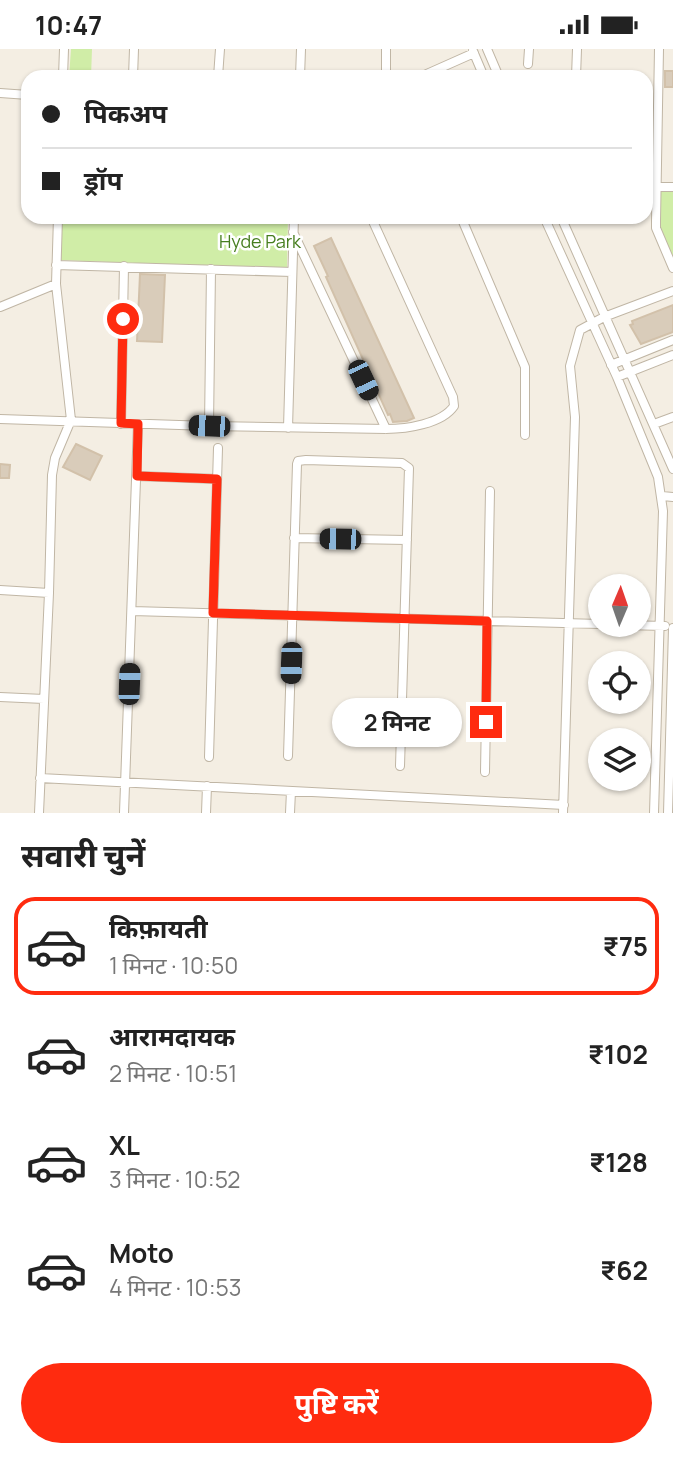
<!DOCTYPE html>
<html lang="hi">
<head>
<meta charset="utf-8">
<style>
  :root { --surface:#fff; --page:#f6f6f6; --text:#222; --muted:#767676; --line:#e0e0e0; --accent:#ff2b0f }
  body { margin:0; font-family:Manrope,"Noto Sans Devanagari",sans-serif; background:var(--page); color:var(--text); height:100vh; display:flex; flex-direction:column; font-size:26px; white-space:nowrap }
  * { box-sizing:border-box; margin:0 }
  p { font-size:23px; color:var(--muted) }
  .icon { flex:none; width:38px; height:38px; fill:none; stroke:currentColor; stroke-width:2; stroke-linecap:round; stroke-linejoin:round }
  .map { position:relative; height:764px; overflow:hidden }
  .panel { display:flex; flex-direction:column; background:var(--surface); flex:1 }
  .panel>* { flex:none }
  .top-card { position:absolute; left:21px; top:21px; width:632px; height:154px; border-radius:21px; box-shadow:0 2px 5px #0004; display:grid; align-content:center; height:154px; padding:0 21px; background:var(--surface) }
  .needle { width:46px; rotate:2deg }
  .tools { position:absolute; left:588px; top:525px; display:grid; gap:14px }
  .tools a { display:grid; place-items:center; width:63px; height:63px; border-radius:50%; background:var(--surface); box-shadow:0 2px 5px #0004; font-size:35px }
  .end { position:absolute; width:32px; height:32px; margin:-16px; border:9px solid #ff2b0f; background:#fff; box-shadow:0 0 0 4px #fff }
  .from { border-radius:50% }
  .bubble { position:absolute; height:49px; border-radius:24px; background:var(--surface); box-shadow:0 2px 5px #0004; font-size:23px; font-weight:700; line-height:49px; text-align:center }
  .car { position:absolute; width:21px; height:42px; margin:-21px -10px; border-radius:9px; box-shadow:0 0 5px 2px #0007; background:linear-gradient(#222 24%,#8ab4d8 0 40%,#222 0 76%,#8ab4d8 0 86%,#222 0) }
  .top-card b { display:flex; align-items:center; gap:24px; height:66px; font-size:26px }
  .top-card b+b { border-top:2px solid var(--line) }
  .top-card i { width:18px; height:18px; background:var(--text) }
  ul { padding:0; list-style:none }
  li { display:flex; align-items:center; gap:21px; height:98px; margin:0 14px 10px; padding:0 7px; border:4px solid transparent; border-radius:21px }
  li div { flex:1 }
  li b { display:block; font-size:26px }
  li em { font-style:normal; font-weight:700 }
  li.active { border-color:var(--accent) }
  li>.icon { width:63px; height:63px; stroke-width:1.5 }
  h2 { padding:0 21px; font-size:32px; line-height:84px }
  .action { display:flex; gap:14px; margin-top:auto; padding:14px 21px }
  .action a { flex:1; height:80px; border-radius:42px; background:var(--accent); color:#fff; font-size:28px; font-weight:700; line-height:80px; text-align:center }
  .status { display:flex; justify-content:space-between; align-items:center; height:49px; padding:0 35px; background:var(--surface); direction:ltr }
  .status svg { height:19px; fill:currentColor }
  .map>svg:first-child { display:block }
</style>
</head>
<body>
<div class="status"><b>10:47</b><svg viewBox="0 0 49 12"><path d="M0 12V9h3v3zM5 12V6h3v6zM10 12V3h3v9zM15 12V0h3v12zM26 1h20v11H26zM47 4h2v5h-2z"/></svg></div>
<div class="map">
<svg width="673" height="764" viewBox="0 0 673 764">
  <rect width="100%" height="100%" fill="#f4eee3"/>
  <path fill="#d0eda7" d="M 71,0 L 92,0 L 91,28 L 69,28 Z
    M 660,142 L 673,142 L 673,212 L 659,177 Z
    M 61,168 L 288,168 L 287,220 L 59,211 Z"/>
  <path fill="#d9ccba" stroke="#d2c1aa" stroke-width="2" d="M 665,22 L 673,22 L 673,38 L 665,38 Z
    M 331,189 L 414,369 L 407,372 L 393,373 L 390,365 L 388,366 L 326,228 L 328,227 L 314,197 Z
    M 140,225 L 165,226 L 162,293 L 137,292 Z
    M 673,256 L 673,283 L 641,295 L 630,276 L 633,275 L 632,272 Z
    M 76,395 L 102,407 L 90,431 L 63,418 Z
    M 0,415 L 10,416 L 9,429 L 0,429 Z"/>
  <g fill="none" stroke-linecap="round" stroke-linejoin="round">
    <g stroke="#c0b6a5" stroke-width="10">
      <path id="street" d="M 386,0 L 386,28
        M 487,0 L 499,28
        M 659,0 L 656,172 L 656,179 L 673,219
        M 473,2 L 484,28
        M 528,15 L 529,0
        M 63,28 L 64,0
        M 133,28 L 134,0
        M 218,28 L 220,0
        M 300,28 L 301,0
        M 420,28 L 474,4
        M 576,28 L 577,0
        M 0,44 L 28,46
        M 646,137 L 673,138
        M 461,168 L 525,318 L 525,386
        M 544,168 L 617,328 L 658,428 L 663,462 L 654,764
        M 561,168 L 673,420
        M 293,183 L 386,380
        M 56,216 L 292,223
        M 0,258 L 56,235
        M 611,316 L 673,291
        M 617,328 L 673,306
        M 0,370 L 209,377 L 386,380 C 406,380 442,375 454,357 L 453,348 L 371,168
        M 121,375 L 124,217
        M 654,375 L 673,368
        M 209,377 L 211,220
        M 288,379 L 294,168
        M 137,427 L 217,430
        M 662,447 L 673,448
        M 294,489 L 407,491
        M 0,541 L 49,544
        M 132,562 L 600,575
        M 623,576 L 665,577
        M 0,648 L 44,650
        M 288,707 L 297,415 L 298,412 L 306,411 L 402,414 L 409,419 L 400,717
        M 209,708 L 218,399
        M 485,723 L 490,442
        M 40,729 L 564,756
        M 39,764 L 49,544 L 52,426 L 55,409 L 71,371 L 56,235 L 58,168
        M 124,764 L 138,375
        M 206,764 L 207,737
        M 290,764 L 291,742
        M 563,764 L 575,368 L 570,317 L 580,281 L 604,268 L 673,242
        M 668,764 L 673,579"/>
    </g>
    <use href="#street" stroke="#fff" stroke-width="8"/>
  </g>
  <g fill="none" stroke-linecap="round" stroke-linejoin="round">
    <path stroke="#ff2b0f" stroke-width="9" d="M 123,270 L 121,374 L 138,375 L 137,427 L 217,430 L 213,564 L 487,572 L 486,673"/>
  </g>
  <g text-anchor="middle" stroke-width="5" stroke-linejoin="round" paint-order="stroke">
    <g font-size="18" fill="#477e20" stroke="#fff">
      <text x="260" y="199">Hyde Park</text>
    </g>
  </g>
</svg>
<div class="tools">
<a><svg class="needle" viewBox="-14 -14 28 28"><path d="M0-13l5 13h-10z" fill="#e53935"/><path d="M0 13l5-13h-10z" fill="#767676"/></svg></a>
<a><svg class="icon" aria-label="locate" viewBox="0 0 24 24"><circle cx="12" cy="12" r="6"/><path d="M12 2v4M12 18v4M2 12h4M18 12h4"/></svg></a>
<a><svg class="icon" aria-label="layers" viewBox="0 0 24 24"><path d="M12 4l9 5-9 5-9-5zM3 14l9 5 9-5"/></svg></a>
</div>
<i class="end from" style="left:123px;top:270px"></i>
<i class="end" style="left:486px;top:673px"></i>
<div class="bubble" style="left:332px;top:649px;width:130px">2 मिनट</div>
<i class="car" style="left:363px;top:331px;rotate:155deg"></i>
<i class="car" style="left:209px;top:377px;rotate:272deg"></i>
<i class="car" style="left:340px;top:490px;rotate:271deg"></i>
<i class="car" style="left:291px;top:614px;rotate:182deg"></i>
<i class="car" style="left:129px;top:635px;rotate:2deg"></i>
<div class="top-card">
<b><i class="from"></i>पिकअप</b>
<b><i></i>ड्रॉप</b>
</div>
</div>
<section class="panel">
<h2>सवारी चुनें</h2>
<ul>
<li class="active"><svg class="icon" aria-label="car" viewBox="0 0 24 24"><path d="M5 17H2v-5l4-1 3-4h7l3 4 3 1v5h-3M9 17h6M6 11h13"/><circle cx="7" cy="17" r="2"/><circle cx="17" cy="17" r="2"/></svg><div><b>किफ़ायती</b><p>1 मिनट · 10:50</p></div><em>₹75</em></li>
<li><svg class="icon" aria-label="car" viewBox="0 0 24 24"><path d="M5 17H2v-5l4-1 3-4h7l3 4 3 1v5h-3M9 17h6M6 11h13"/><circle cx="7" cy="17" r="2"/><circle cx="17" cy="17" r="2"/></svg><div><b>आरामदायक</b><p>2 मिनट · 10:51</p></div><em>₹102</em></li>
<li><svg class="icon" aria-label="car" viewBox="0 0 24 24"><path d="M5 17H2v-5l4-1 3-4h7l3 4 3 1v5h-3M9 17h6M6 11h13"/><circle cx="7" cy="17" r="2"/><circle cx="17" cy="17" r="2"/></svg><div><b>XL</b><p>3 मिनट · 10:52</p></div><em>₹128</em></li>
<li><svg class="icon" aria-label="car" viewBox="0 0 24 24"><path d="M5 17H2v-5l4-1 3-4h7l3 4 3 1v5h-3M9 17h6M6 11h13"/><circle cx="7" cy="17" r="2"/><circle cx="17" cy="17" r="2"/></svg><div><b>Moto</b><p>4 मिनट · 10:53</p></div><em>₹62</em></li>
</ul>
<div class="action"><a>पुष्टि करें</a></div>
</section>
</body>
</html>
